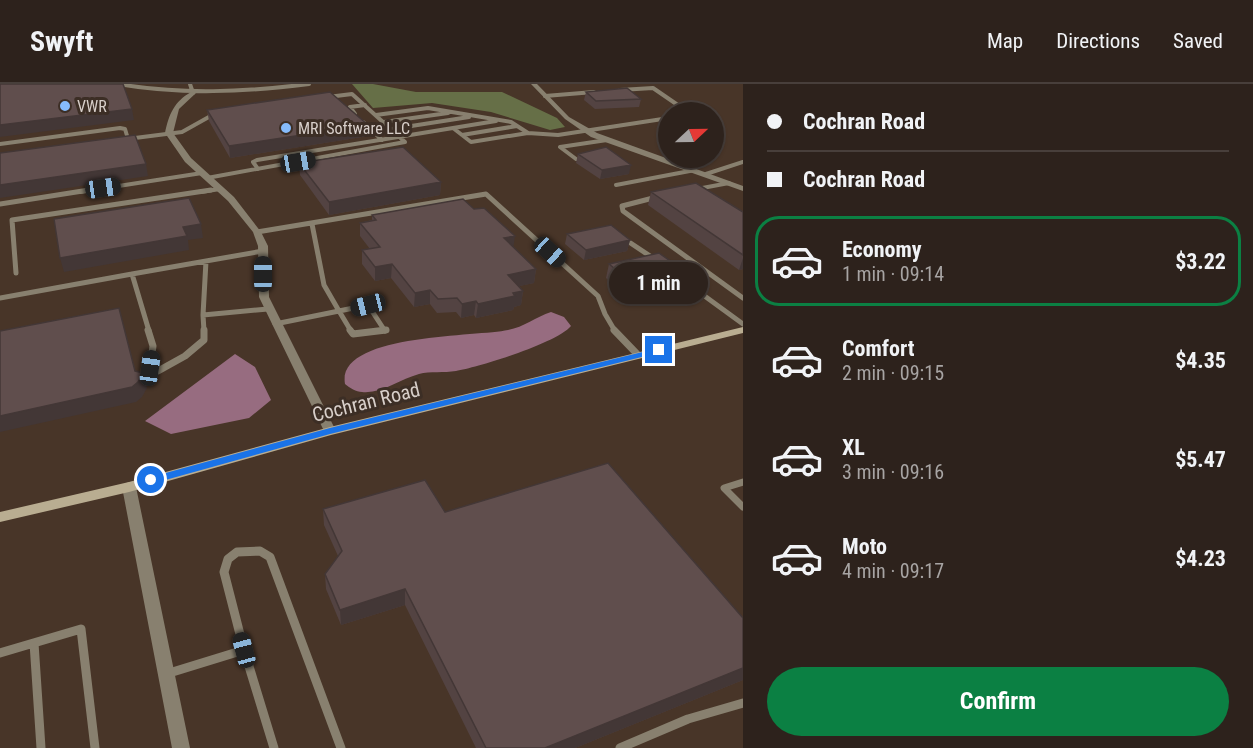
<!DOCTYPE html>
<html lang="en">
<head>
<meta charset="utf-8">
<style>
  :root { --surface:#2d221c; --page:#352a25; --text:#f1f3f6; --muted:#a7a4a3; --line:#483f3b; --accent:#0b8043 }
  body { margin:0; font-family:"Roboto Condensed",sans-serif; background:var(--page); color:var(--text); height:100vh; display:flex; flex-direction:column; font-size:22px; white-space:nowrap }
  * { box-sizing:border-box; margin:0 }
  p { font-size:20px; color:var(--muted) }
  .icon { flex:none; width:33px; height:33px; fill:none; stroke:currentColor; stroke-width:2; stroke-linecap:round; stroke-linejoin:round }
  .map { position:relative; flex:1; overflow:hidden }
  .panel { display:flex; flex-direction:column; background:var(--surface); width:510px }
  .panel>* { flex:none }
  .hud { display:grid; align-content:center; height:132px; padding:0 24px; background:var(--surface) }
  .needle { width:39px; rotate:68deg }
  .buttons { position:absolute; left:658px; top:18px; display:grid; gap:12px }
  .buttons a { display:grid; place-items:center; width:66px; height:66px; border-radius:50%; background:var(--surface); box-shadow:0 2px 4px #0004,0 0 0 2px var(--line); font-size:30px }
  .end { position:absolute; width:27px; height:27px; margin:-14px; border:8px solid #1a73e8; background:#fff; box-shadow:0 0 0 3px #fff }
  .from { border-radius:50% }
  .bubble { position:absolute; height:42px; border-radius:21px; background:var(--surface); box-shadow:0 2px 4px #0004,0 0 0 2px var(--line); font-size:20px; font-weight:700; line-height:42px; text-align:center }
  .car { position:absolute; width:18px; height:36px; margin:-18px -9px; border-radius:8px; box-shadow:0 0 4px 2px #0007; background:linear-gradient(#222 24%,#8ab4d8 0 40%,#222 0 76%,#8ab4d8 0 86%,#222 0) }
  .hud b { display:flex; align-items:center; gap:21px; height:57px; font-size:22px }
  .hud b+b { border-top:2px solid var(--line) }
  .hud i { width:15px; height:15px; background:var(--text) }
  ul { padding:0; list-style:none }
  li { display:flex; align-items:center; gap:18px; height:90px; margin:0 12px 9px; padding:0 12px; border:3px solid transparent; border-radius:24px }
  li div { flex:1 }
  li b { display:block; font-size:22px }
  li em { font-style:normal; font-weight:700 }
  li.on { border-color:var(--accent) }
  li>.icon { width:54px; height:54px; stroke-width:1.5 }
  .action { display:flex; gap:12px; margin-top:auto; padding:12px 24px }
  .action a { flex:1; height:69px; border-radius:36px; background:var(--accent); color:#fff; font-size:24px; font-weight:700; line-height:69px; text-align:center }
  header { display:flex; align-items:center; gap:36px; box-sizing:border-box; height:84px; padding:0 30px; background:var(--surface); border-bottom:2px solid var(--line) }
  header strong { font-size:28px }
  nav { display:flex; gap:33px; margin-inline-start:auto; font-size:21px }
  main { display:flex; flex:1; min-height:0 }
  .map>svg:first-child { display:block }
</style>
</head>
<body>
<header>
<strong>Swyft</strong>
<nav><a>Map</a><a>Directions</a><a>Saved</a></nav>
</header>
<main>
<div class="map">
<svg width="743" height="664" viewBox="0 0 743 664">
  <rect width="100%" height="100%" fill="#3c2e25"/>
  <path fill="#483528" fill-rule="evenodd" d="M 0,0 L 743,0 L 743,664 L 0,664 ZM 669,28 L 714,28 L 714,74 L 669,74 Z"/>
  <path fill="#666f47" d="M 352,0 L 373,0 L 416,8 L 502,8 L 557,34 L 565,43 L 550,46 L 491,28 L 432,19 L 373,24 Z"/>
  <path fill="#976c80" d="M 551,228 L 564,233 L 571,242 C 557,259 479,283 456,287 C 444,289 430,287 419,290 C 400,295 382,310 362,308 C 356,308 350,304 345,300 C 336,249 477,253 508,246 C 524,243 536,233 551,228 Z
    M 235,270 L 255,283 L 271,316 L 249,334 L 171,350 L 145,337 Z"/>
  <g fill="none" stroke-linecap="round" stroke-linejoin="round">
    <path stroke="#88806f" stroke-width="4" d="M 118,0 C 182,11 244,8 309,0
      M 190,0 L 193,9
      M 620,6 L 653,4 L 688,28
      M 545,12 L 594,8
      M 355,30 L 350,23 L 365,21
      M 376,31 L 428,24 L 511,38 L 528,49 L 558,51 L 669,34
      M 363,38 L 382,56
      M 384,38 L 448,29
      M 453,44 L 496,37
      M 392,45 L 469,33
      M 462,51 L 517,42
      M 127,55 L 182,48 L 216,29
      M 0,60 L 120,44 L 125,45 L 128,55
      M 576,75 L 560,63 L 607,56
      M 258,85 L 253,78 L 257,76 L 453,44 L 471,58 L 528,49
      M 706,90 L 743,78
      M 207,94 L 405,58 L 352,10 L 328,13
      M 616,101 L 695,86
      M 697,105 L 729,99
      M 80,108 L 202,89
      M 201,108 L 220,105"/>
    <path stroke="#88806f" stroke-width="5" d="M 657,113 L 622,122 L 623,127 L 743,214
      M 0,120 L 89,106
      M 312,140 L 324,201 L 339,227
      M 257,148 L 486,110 L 598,212 L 605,230 L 615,247
      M 623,154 L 656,176
      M 16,189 L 12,136 L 211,106
      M 684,197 L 743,240
      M 0,214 L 132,190
      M 339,227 L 351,247
      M 339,227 L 368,221 L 385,247
      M 203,231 L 206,177
      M 275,240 L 339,227
      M 149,247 L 132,190 L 263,167
      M 204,247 L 203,231 L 268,225"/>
    <path stroke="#88806f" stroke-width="7" d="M 148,246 L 153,262 L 150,284 L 158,287 L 185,272 L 204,256 L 204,246
      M 350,246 L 353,250 L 386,246
      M 614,246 L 638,271
      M 743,398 L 724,404 L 743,423"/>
    <path stroke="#88806f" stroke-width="9" d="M 34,559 L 41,664
      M 244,566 L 274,664
      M 0,569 L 81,545 L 95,664
      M 166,590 L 244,566 L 224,488 L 228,475 L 237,468 L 260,467 L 270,473 L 341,664
      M 620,664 L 688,635 L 743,619"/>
    <path fill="#88806f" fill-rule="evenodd" d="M 531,0 L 537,0 L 569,33 L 597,49 L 743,102 L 743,107 L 591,53 L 565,35 Z
      M 191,8 L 196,9 L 179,25 L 173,49 L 191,74 L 234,113 L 261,148 L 268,162 L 269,213 L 336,347 L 334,350 L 326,350 L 324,347 L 259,213 L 258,162 L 253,148 L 228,117 L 185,78 L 165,49 C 169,30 174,18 191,8 Z
      M 129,398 L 134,400 L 136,403 L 190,664 L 172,664 L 122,403 L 124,400 Z"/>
    <path fill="#b9ad91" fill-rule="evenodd" d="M 743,243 L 743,249 L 331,351 L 129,408 L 0,438 L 0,428 L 129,398 L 330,343 Z"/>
  </g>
  <path fill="#534342" d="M 586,8 L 641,15 L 639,23 L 595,25 L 584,16 Z
    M 207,26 L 368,52 L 230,74 L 209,37 Z
    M 578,70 L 629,90 L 600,95 L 576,79 Z
    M 299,79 L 441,98 L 440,111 L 329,131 L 300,91 Z
    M 651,108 L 743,128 L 743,185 L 739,186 L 648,121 Z
    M 372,131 L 513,163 L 536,185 L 534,199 L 519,202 L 523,207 L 521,221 L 514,223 L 513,226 L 476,234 L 474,231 L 461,234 L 456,228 L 437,229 L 430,220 L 414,223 L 391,194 L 375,197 L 362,180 L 362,166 L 370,165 L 360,152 L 360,139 L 372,136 Z
    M 567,150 L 630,156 L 627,167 L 584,176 L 565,160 Z
    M 609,180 L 690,208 L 637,220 L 606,194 Z
    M 323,425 L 445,428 L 743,534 L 743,596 L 575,664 L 476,664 L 405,521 L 341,541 L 326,505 L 325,490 L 338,472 L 324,441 Z"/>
  <path fill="#433736" d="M 132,25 L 134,36 L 0,53 L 0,41 Z
    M 368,41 L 368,52 L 230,74 L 229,62 Z
    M 146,80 L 148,92 L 0,114 L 0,101 Z
    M 631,81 L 629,90 L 600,95 L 602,86 Z
    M 441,98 L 440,111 L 329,131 L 329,118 Z
    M 201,140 L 203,154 L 188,156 L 189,166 L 64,188 L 60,174 L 183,143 Z
    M 515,152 L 513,166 L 504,154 Z
    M 630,156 L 627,167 L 584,176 L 586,166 Z
    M 743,174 L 743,185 L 739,186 Z
    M 392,180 L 391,194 L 375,197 L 375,183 Z
    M 536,185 L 534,199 L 506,205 L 508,191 Z
    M 694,194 L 690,208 L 637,220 L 641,206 Z
    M 430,206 L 430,220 L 414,223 L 415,209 Z
    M 523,207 L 521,221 L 514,223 L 513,226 L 476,234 L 478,220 Z
    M 476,217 L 474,231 L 461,234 L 462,220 Z
    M 144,289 L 147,304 L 142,313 L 136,318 L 0,348 L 0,332 Z
    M 405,505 L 405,521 L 341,541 L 340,526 Z
    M 743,584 L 743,596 L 575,664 L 545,664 Z"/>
  <path fill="#604e4d" stroke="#433736" stroke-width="1.5" d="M 0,0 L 123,0 L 132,25 L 0,41 Z
    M 627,4 L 641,15 L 596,17 L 586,8 Z
    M 330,8 L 368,41 L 229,62 L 207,26 Z
    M 135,51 L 146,80 L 0,101 L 0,69 Z
    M 403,63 L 441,98 L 329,118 L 299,79 Z
    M 606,63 L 631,81 L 602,86 L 578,70 Z
    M 696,99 L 743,128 L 743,171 L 651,108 Z
    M 189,114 L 201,140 L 183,143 L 187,152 L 60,174 L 54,135 Z
    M 463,115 L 474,125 L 484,124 L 515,152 L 504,154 L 536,185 L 508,191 L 523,207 L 513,209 L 515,212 L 478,220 L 476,217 L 462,220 L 457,214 L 438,215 L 430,206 L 415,209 L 392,180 L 375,183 L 362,166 L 380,163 L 360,139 L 376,136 L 372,131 Z
    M 611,141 L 630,156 L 586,166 L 567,150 Z
    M 659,169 L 694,194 L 641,206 L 609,180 Z
    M 119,224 L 135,287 L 144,289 L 138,298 L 132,303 L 0,332 L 0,247 Z
    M 608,379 L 743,534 L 743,584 L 545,664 L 486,664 L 405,505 L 340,526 L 325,490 L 342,467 L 323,425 L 425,396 L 445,428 Z"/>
  <path fill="#1a73e8" d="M 659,264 L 662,264 L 662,268 L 330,350 L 151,400 L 146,396 L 151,393 L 330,344 Z"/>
  <g fill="#86bbfb" stroke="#3c2e25" stroke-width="2">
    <circle cx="65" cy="22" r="6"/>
    <circle cx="286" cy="44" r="6"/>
  </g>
  <g text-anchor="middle" stroke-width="6" stroke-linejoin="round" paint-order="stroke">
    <g font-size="16" fill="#d8cfca" stroke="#3c2e25" text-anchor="start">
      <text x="77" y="28">VWR</text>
      <text x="298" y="50">MRI Software LLC</text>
    </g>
    <g font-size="20" fill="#d8cfca" stroke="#3c2e25">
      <text transform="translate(366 318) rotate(-14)" y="7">Cochran Road</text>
    </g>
  </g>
</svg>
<div class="buttons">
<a><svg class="needle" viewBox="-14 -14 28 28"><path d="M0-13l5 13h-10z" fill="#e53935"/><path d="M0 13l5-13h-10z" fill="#a7a4a3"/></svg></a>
</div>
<i class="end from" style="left:151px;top:396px"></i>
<i class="end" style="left:659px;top:266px"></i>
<div class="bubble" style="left:609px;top:178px;width:99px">1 min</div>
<i class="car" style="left:298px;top:78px;rotate:80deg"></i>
<i class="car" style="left:103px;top:104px;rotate:82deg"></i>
<i class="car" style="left:550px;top:168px;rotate:132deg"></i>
<i class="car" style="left:263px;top:190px;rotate:0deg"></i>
<i class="car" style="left:368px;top:221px;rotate:256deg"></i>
<i class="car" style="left:150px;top:284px;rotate:8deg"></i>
<i class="car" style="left:244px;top:566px;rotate:345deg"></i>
</div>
<section class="panel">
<div class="hud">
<b><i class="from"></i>Cochran Road</b>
<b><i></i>Cochran Road</b>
</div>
<ul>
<li class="on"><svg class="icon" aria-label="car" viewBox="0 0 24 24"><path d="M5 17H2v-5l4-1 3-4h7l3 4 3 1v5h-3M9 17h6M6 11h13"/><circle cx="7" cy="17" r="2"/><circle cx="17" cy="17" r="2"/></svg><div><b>Economy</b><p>1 min · 09:14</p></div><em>$3.22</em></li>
<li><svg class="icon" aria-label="car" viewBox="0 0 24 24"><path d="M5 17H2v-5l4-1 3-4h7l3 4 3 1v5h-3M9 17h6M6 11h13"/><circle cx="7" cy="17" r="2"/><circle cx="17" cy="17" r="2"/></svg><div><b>Comfort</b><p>2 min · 09:15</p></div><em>$4.35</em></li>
<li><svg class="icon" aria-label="car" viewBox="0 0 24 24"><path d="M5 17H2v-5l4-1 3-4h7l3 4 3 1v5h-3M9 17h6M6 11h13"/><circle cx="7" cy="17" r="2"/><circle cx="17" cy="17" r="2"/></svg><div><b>XL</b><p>3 min · 09:16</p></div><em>$5.47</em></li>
<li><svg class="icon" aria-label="car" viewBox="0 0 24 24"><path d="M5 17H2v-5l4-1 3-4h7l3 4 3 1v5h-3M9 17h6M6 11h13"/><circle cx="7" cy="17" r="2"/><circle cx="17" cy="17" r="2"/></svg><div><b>Moto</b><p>4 min · 09:17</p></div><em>$4.23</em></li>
</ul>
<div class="action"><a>Confirm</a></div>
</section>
</main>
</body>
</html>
